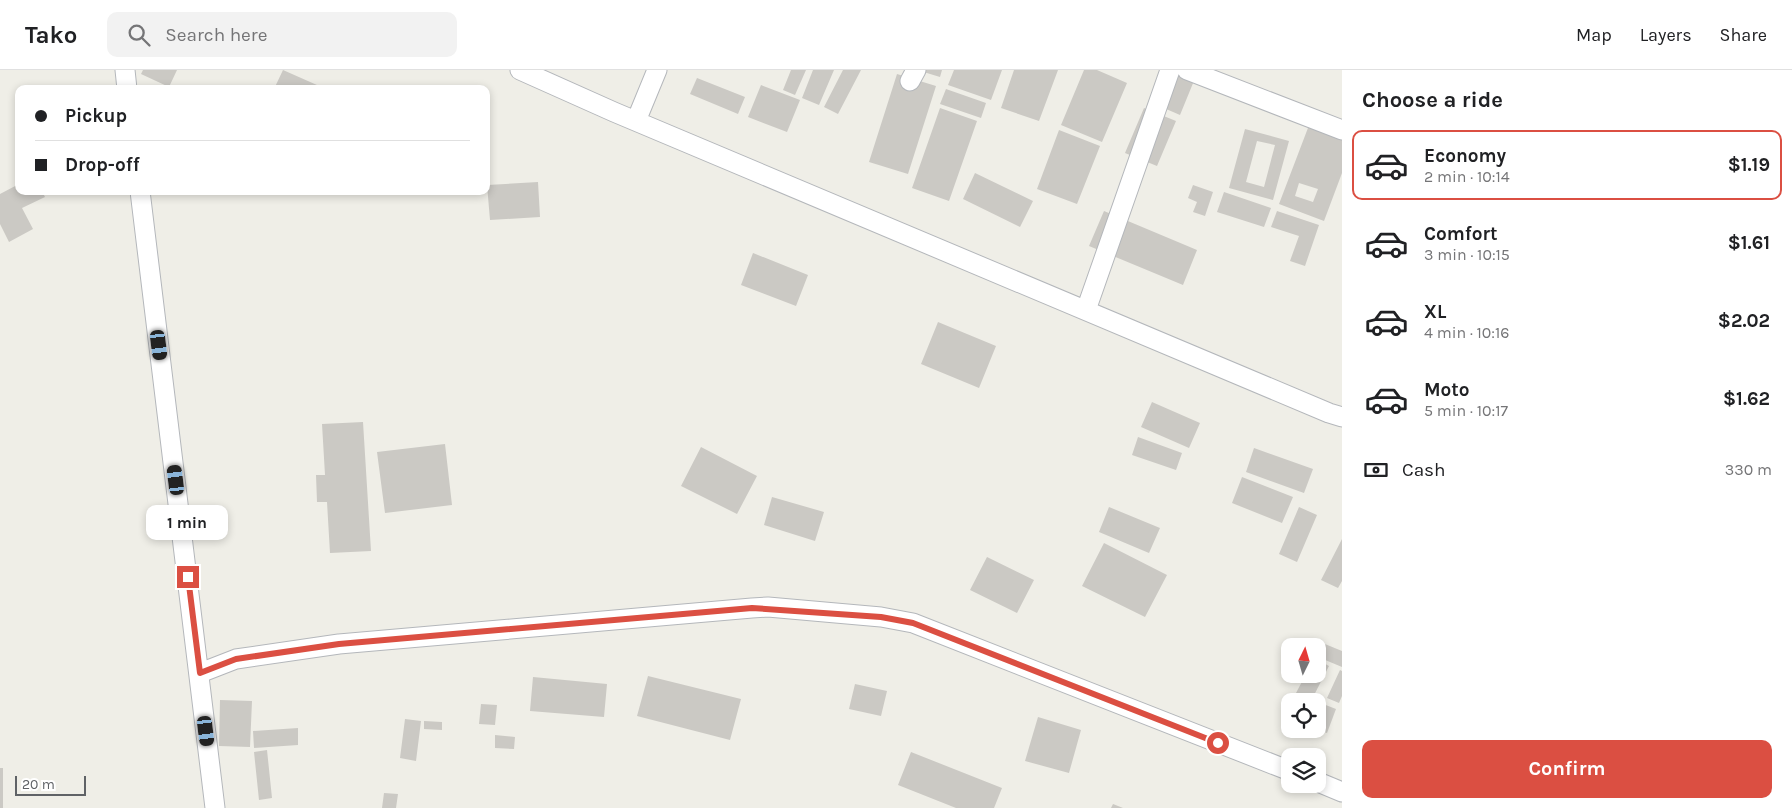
<!DOCTYPE html>
<html lang="en">
<head>
<meta charset="utf-8">
<style>
  :root { --surface:#fff; --page:#f2f2f2; --text:#202124; --muted:#757577; --line:#e0e0e0; --accent:#db4f42 }
  body { margin:0; font-family:Karla,sans-serif; background:var(--page); color:var(--text); height:100vh; display:flex; flex-direction:column; font-size:19px; white-space:nowrap }
  * { box-sizing:border-box; margin:0 }
  p { font-size:16px; color:var(--muted) }
  .icon { flex:none; width:28px; height:28px; fill:none; stroke:currentColor; stroke-width:2; stroke-linecap:round; stroke-linejoin:round }
  .map { position:relative; flex:1; overflow:hidden }
  .details { display:flex; flex-direction:column; background:var(--surface); width:450px }
  .details>* { flex:none }
  .banner { position:absolute; left:15px; top:15px; width:475px; height:110px; border-radius:10px; box-shadow:0 2px 8px #0003; display:grid; align-content:center; height:110px; padding:0 20px; background:var(--surface) }
  .needle { width:32px; rotate:5deg }
  .buttons { position:absolute; left:1281px; top:568px; display:grid; gap:10px }
  .buttons a { display:grid; place-items:center; width:45px; height:45px; border-radius:10px; background:var(--surface); box-shadow:0 2px 8px #0003; font-size:25px }
  .scale { position:absolute; left:15px; bottom:12px; width:71px; box-sizing:border-box; padding-left:5px; border:2px solid #5f6266; border-top:0; font-size:14px; line-height:18px; white-space:nowrap; color:#5f6266; -webkit-text-stroke:4px #fff; paint-order:stroke }
  .end { position:absolute; width:22px; height:22px; margin:-11px; border:6px solid #db4f42; background:#fff; box-shadow:0 0 0 2px #fff }
  .from { border-radius:50% }
  .bubble { position:absolute; height:35px; border-radius:10px; background:var(--surface); box-shadow:0 2px 8px #0003; font-size:16px; font-weight:700; line-height:35px; text-align:center }
  .car { position:absolute; width:15px; height:30px; margin:-15px -8px; border-radius:6px; box-shadow:0 0 4px 1px #0007; background:linear-gradient(#222 24%,#8ab4d8 0 40%,#222 0 76%,#8ab4d8 0 86%,#222 0) }
  .banner b { display:flex; align-items:center; gap:18px; height:48px; font-size:19px }
  .banner b+b { border-top:1px solid var(--line) }
  .banner i { width:12px; height:12px; background:var(--text) }
  ul { padding:0; list-style:none }
  li { display:flex; align-items:center; gap:15px; height:70px; margin:0 10px 8px; padding:0 10px; border:2px solid transparent; border-radius:10px }
  li div { flex:1 }
  li b { display:block; font-size:19px }
  li em { font-style:normal; font-weight:700 }
  li.active { border-color:var(--accent) }
  li>.icon { width:45px; height:45px; stroke-width:1.5 }
  h2 { padding:0 20px; font-size:22px; line-height:60px }
  .pay { display:flex; align-items:center; gap:12px; height:55px; padding:0 20px; font-size:19px }
  .pay p { margin-inline-start:auto }
  .cta { display:flex; gap:10px; margin-top:auto; padding:10px 20px }
  .cta a { flex:1; height:58px; border-radius:10px; background:var(--accent); color:#fff; font-size:20px; font-weight:700; line-height:58px; text-align:center }
  header { display:flex; align-items:center; gap:30px; box-sizing:border-box; height:70px; padding:0 25px; background:var(--surface); border-bottom:1px solid var(--line) }
  header strong { font-size:24px }
  nav { display:flex; gap:28px; margin-inline-start:auto; font-size:18px }
  .search { width:350px; height:45px; background:var(--page); display:flex; align-items:center; gap:12px; box-sizing:border-box; padding:0 18px; border-radius:10px; color:var(--muted); font-size:19px }
  main { display:flex; flex:1; min-height:0 }
  .map>svg:first-child { display:block }
</style>
</head>
<body>
<header>
<strong>Tako</strong>
<div class="search"><svg class="icon" aria-label="search" viewBox="0 0 24 24"><circle cx="10" cy="10" r="6"/><path d="M15 15l6 6"/></svg>Search here</div>
<nav><a>Map</a><a>Layers</a><a>Share</a></nav>
</header>
<main>
<div class="map">
<svg width="1342" height="738" viewBox="0 0 1342 738">
  <rect width="100%" height="100%" fill="#efeee7"/>
  <path fill="#cbc9c4" fill-rule="evenodd" d="M 143,0 L 177,0 L 169,17 L 141,4 Z
    M 283,0 L 326,19 L 274,19 Z
    M 791,0 L 806,0 L 795,25 L 783,20 Z
    M 813,0 L 834,0 L 819,35 L 802,28 Z
    M 843,0 L 861,0 L 838,44 L 824,37 Z
    M 917,0 L 942,0 L 940,7 Z
    M 954,0 L 1002,0 L 991,30 L 948,15 Z
    M 1014,0 L 1058,0 L 1039,51 L 1001,38 Z
    M 1084,0 L 1097,0 L 1127,13 L 1102,72 L 1061,55 Z
    M 1163,0 L 1198,1 L 1180,45 L 1150,32 Z
    M 897,4 L 936,16 L 908,104 L 869,92 Z
    M 697,8 L 745,27 L 738,44 L 690,24 Z
    M 761,15 L 800,30 L 787,62 L 748,47 Z
    M 946,19 L 986,33 L 981,48 L 940,34 Z
    M 940,38 L 977,51 L 949,131 L 912,118 Z
    M 1144,38 L 1176,51 L 1157,96 L 1125,83 Z
    M 1311,50 L 1342,62 L 1342,103 L 1324,151 L 1279,134 ZM 1299,113 L 1318,119 L 1313,132 L 1295,126 Z
    M 1245,59 L 1289,71 L 1273,130 L 1229,118 ZM 1257,71 L 1275,75 L 1264,117 L 1246,112 Z
    M 1059,60 L 1100,76 L 1077,134 L 1037,119 Z
    M 975,103 L 1033,131 L 1020,157 L 963,129 Z
    M 538,112 L 540,147 L 490,150 L 487,115 Z
    M 19,114 L 19,121 L 42,121 L 45,127 L 22,138 L 33,159 L 9,172 L 0,154 L 0,124 Z
    M 1193,115 L 1213,122 L 1205,146 L 1193,142 L 1197,132 L 1188,128 Z
    M 1224,122 L 1271,138 L 1264,157 L 1217,142 Z
    M 1104,141 L 1197,180 L 1183,215 L 1089,176 Z
    M 1277,141 L 1319,155 L 1305,196 L 1290,191 L 1299,166 L 1271,157 Z
    M 753,183 L 808,205 L 796,236 L 741,215 Z
    M 938,252 L 996,276 L 979,318 L 921,294 Z
    M 1152,332 L 1200,353 L 1189,378 L 1141,357 Z
    M 363,352 L 371,481 L 330,483 L 327,432 L 317,432 L 316,405 L 325,405 L 322,354 Z
    M 1138,367 L 1182,383 L 1176,400 L 1132,385 Z
    M 445,374 L 452,435 L 385,443 L 377,382 Z
    M 701,377 L 757,406 L 737,444 L 681,416 Z
    M 1254,378 L 1313,399 L 1304,423 L 1246,402 Z
    M 1242,407 L 1293,427 L 1282,453 L 1232,433 Z
    M 772,427 L 824,442 L 815,471 L 764,455 Z
    M 1109,437 L 1160,458 L 1149,483 L 1099,462 Z
    M 1299,437 L 1317,445 L 1297,492 L 1279,484 Z
    M 1342,469 L 1342,511 L 1338,518 L 1321,510 Z
    M 1104,473 L 1167,505 L 1145,547 L 1082,516 Z
    M 987,487 L 1034,510 L 1017,543 L 970,520 Z
    M 1320,572 L 1342,581 L 1342,597 L 1318,587 L 1318,579 Z
    M 1318,590 L 1329,596 L 1311,631 L 1301,631 L 1303,627 L 1309,629 L 1296,623 L 1306,604 L 1318,604 Z
    M 1340,600 L 1342,601 L 1342,626 L 1339,633 L 1327,628 Z
    M 648,606 L 741,629 L 730,670 L 637,646 Z
    M 533,607 L 607,614 L 604,647 L 530,641 Z
    M 855,614 L 887,621 L 881,646 L 849,639 Z
    M 220,630 L 252,631 L 250,677 L 219,676 Z
    M 1318,632 L 1336,639 L 1327,663 L 1318,660 Z
    M 481,634 L 497,635 L 495,655 L 479,654 Z
    M 1038,647 L 1081,660 L 1069,703 L 1025,691 Z
    M 405,649 L 421,651 L 416,691 L 400,688 Z
    M 424,651 L 442,652 L 442,660 L 424,659 Z
    M 298,658 L 298,675 L 254,678 L 253,661 Z
    M 495,665 L 515,667 L 514,679 L 495,678 Z
    M 267,680 L 272,728 L 259,730 L 254,682 Z
    M 911,682 L 1002,718 L 994,738 L 956,738 L 898,715 Z
    M 0,698 L 3,698 L 3,738 L 0,738 Z
    M 384,723 L 398,724 L 396,738 L 382,738 Z
    M 1113,734 L 1123,738 L 1111,738 Z"/>
  <g fill="none" stroke-linecap="round" stroke-linejoin="round">
    <g stroke="#b4b7bb" stroke-width="21">
      <path id="minor" d="M 125,0 L 127,19
        M 520,0 L 614,42 L 1329,343 L 1342,347
        M 1187,0 L 1342,60
        M 910,11 L 916,0
        M 636,51 L 657,0
        M 140,121 L 215,738
        M 1086,240 L 1170,0
        M 200,603 L 236,589 L 339,574 L 752,538 L 768,537 L 881,547 L 913,553 L 1290,701
        M 1318,712 L 1342,722"/>
    </g>
    <use href="#minor" stroke="#fff" stroke-width="19"/>
  </g>
  <g fill="none" stroke-linecap="round" stroke-linejoin="round">
    <path stroke="#db4f42" stroke-width="6" d="M 188,507 L 200,603 L 236,589 L 339,574 L 752,538 L 881,547 L 913,553 L 1218,673"/>
  </g>
</svg>
<div class="buttons">
<a><svg class="needle" viewBox="-14 -14 28 28"><path d="M0-13l5 13h-10z" fill="#e53935"/><path d="M0 13l5-13h-10z" fill="#757577"/></svg></a>
<a><svg class="icon" aria-label="locate" viewBox="0 0 24 24"><circle cx="12" cy="12" r="6"/><path d="M12 2v4M12 18v4M2 12h4M18 12h4"/></svg></a>
<a><svg class="icon" aria-label="layers" viewBox="0 0 24 24"><path d="M12 4l9 5-9 5-9-5zM3 14l9 5 9-5"/></svg></a>
</div>
<div class="scale">20 m</div>
<i class="end from" style="left:1218px;top:673px"></i>
<i class="end" style="left:188px;top:507px"></i>
<div class="bubble" style="left:146px;top:435px;width:82px">1 min</div>
<i class="car" style="left:159px;top:275px;rotate:173deg"></i>
<i class="car" style="left:176px;top:410px;rotate:353deg"></i>
<i class="car" style="left:206px;top:661px;rotate:173deg"></i>
<div class="banner">
<b><i class="from"></i>Pickup</b>
<b><i></i>Drop-off</b>
</div>
</div>
<section class="details">
<h2>Choose a ride</h2>
<ul>
<li class="active"><svg class="icon" aria-label="car" viewBox="0 0 24 24"><path d="M5 17H2v-5l4-1 3-4h7l3 4 3 1v5h-3M9 17h6M6 11h13"/><circle cx="7" cy="17" r="2"/><circle cx="17" cy="17" r="2"/></svg><div><b>Economy</b><p>2 min · 10:14</p></div><em>$1.19</em></li>
<li><svg class="icon" aria-label="car" viewBox="0 0 24 24"><path d="M5 17H2v-5l4-1 3-4h7l3 4 3 1v5h-3M9 17h6M6 11h13"/><circle cx="7" cy="17" r="2"/><circle cx="17" cy="17" r="2"/></svg><div><b>Comfort</b><p>3 min · 10:15</p></div><em>$1.61</em></li>
<li><svg class="icon" aria-label="car" viewBox="0 0 24 24"><path d="M5 17H2v-5l4-1 3-4h7l3 4 3 1v5h-3M9 17h6M6 11h13"/><circle cx="7" cy="17" r="2"/><circle cx="17" cy="17" r="2"/></svg><div><b>XL</b><p>4 min · 10:16</p></div><em>$2.02</em></li>
<li><svg class="icon" aria-label="car" viewBox="0 0 24 24"><path d="M5 17H2v-5l4-1 3-4h7l3 4 3 1v5h-3M9 17h6M6 11h13"/><circle cx="7" cy="17" r="2"/><circle cx="17" cy="17" r="2"/></svg><div><b>Moto</b><p>5 min · 10:17</p></div><em>$1.62</em></li>
</ul>
<div class="pay"><svg class="icon" aria-label="cash" viewBox="0 0 24 24"><path d="M3 7h18v10H3z"/><circle cx="12" cy="12" r="2"/></svg>Cash<p>330 m</p></div>
<div class="cta"><a>Confirm</a></div>
</section>
</main>
</body>
</html>
